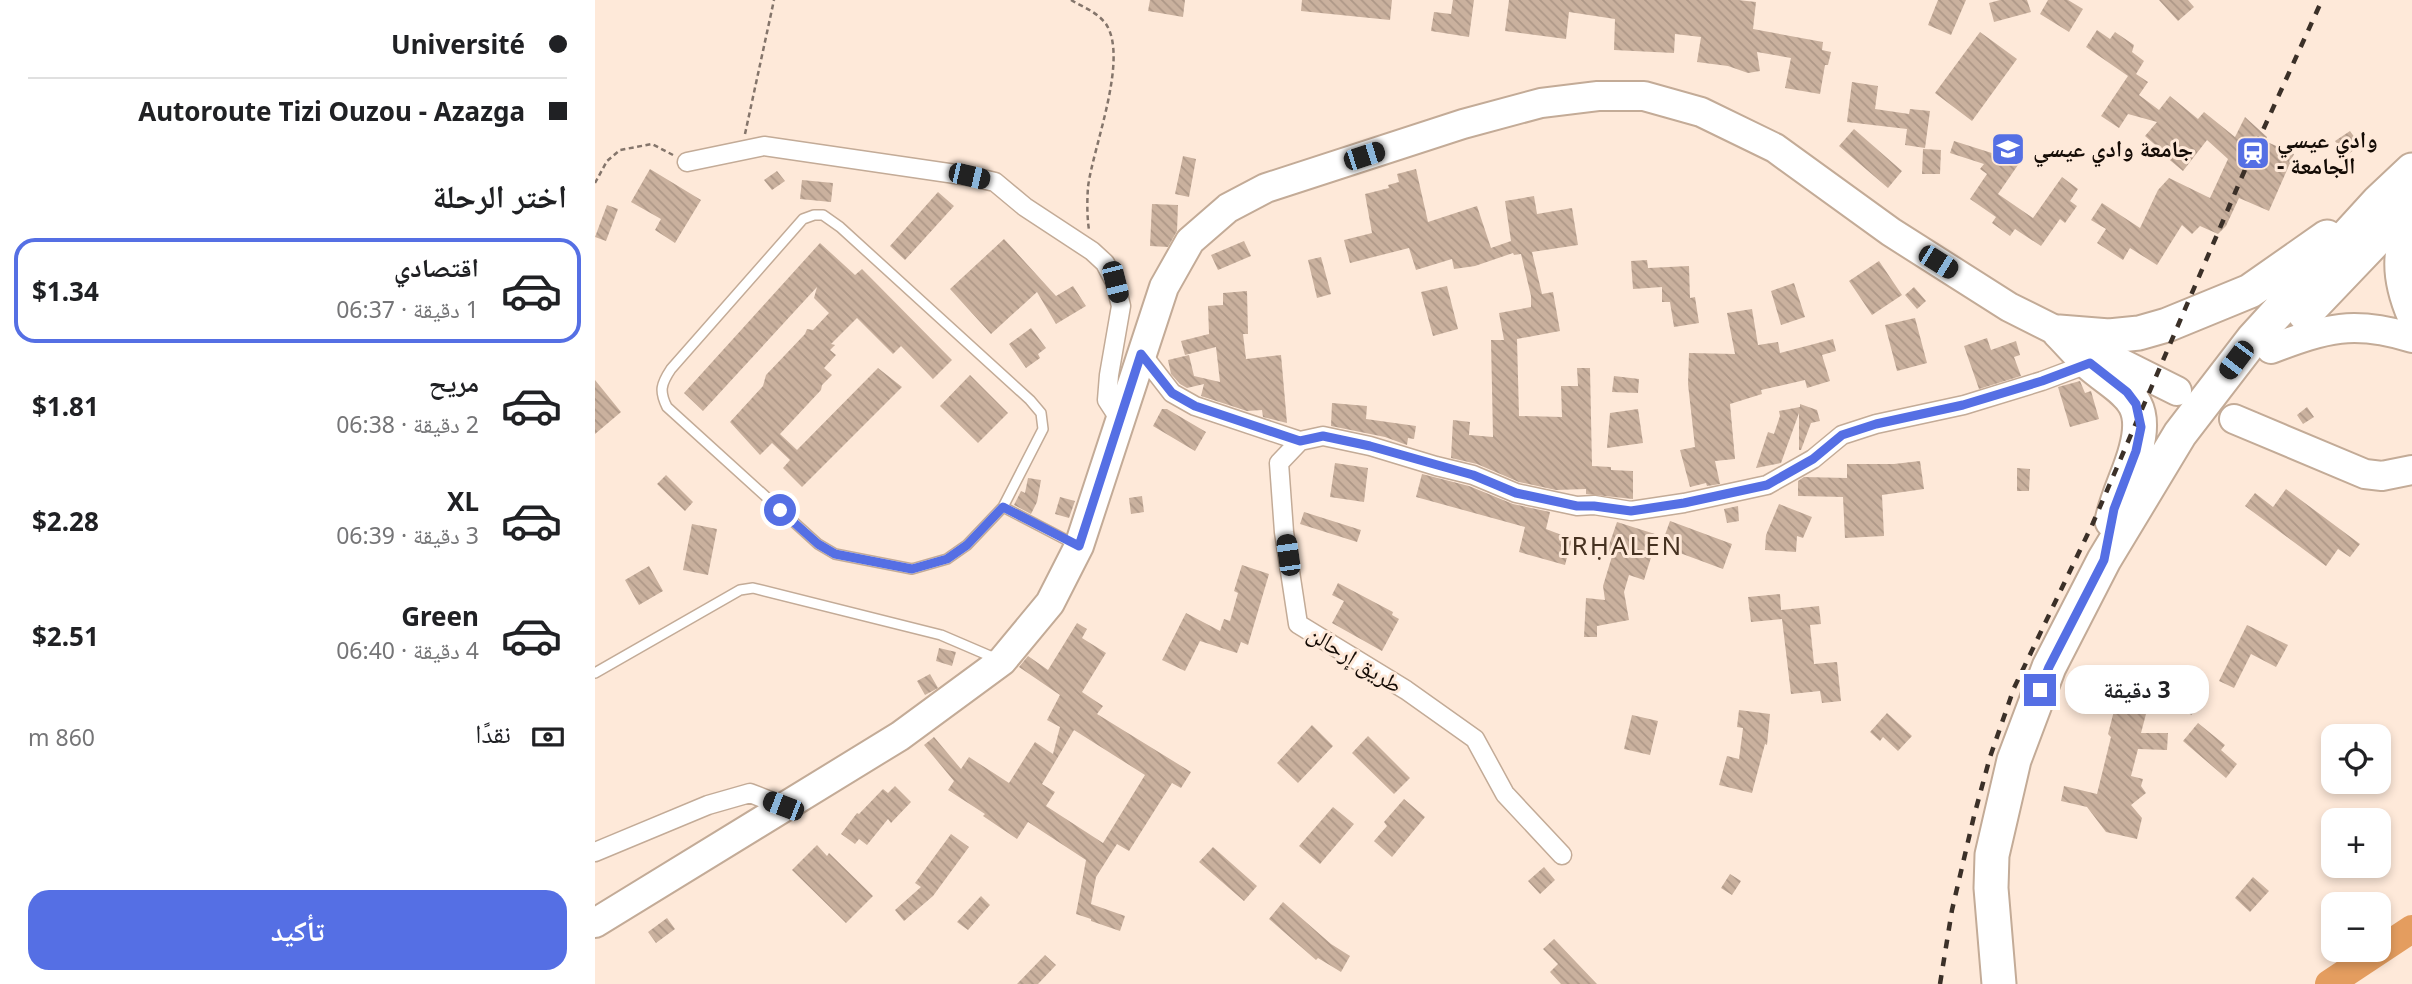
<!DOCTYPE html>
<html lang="ar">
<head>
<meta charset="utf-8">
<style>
  :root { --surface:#fff; --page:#f6f6f6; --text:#202124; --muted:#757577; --line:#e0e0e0; --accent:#556fe4 }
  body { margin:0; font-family:"Noto Sans","Noto Naskh Arabic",sans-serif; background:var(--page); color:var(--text); direction:rtl; height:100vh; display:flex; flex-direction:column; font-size:26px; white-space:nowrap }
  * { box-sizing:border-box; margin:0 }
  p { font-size:23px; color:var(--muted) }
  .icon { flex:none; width:38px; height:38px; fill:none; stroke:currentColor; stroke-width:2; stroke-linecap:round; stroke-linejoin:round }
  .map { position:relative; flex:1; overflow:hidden; direction:ltr }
  .sheet { display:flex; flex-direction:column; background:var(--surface); width:595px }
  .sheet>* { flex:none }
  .top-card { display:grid; align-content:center; height:154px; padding:0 28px; background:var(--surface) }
  .buttons { position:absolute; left:1726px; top:724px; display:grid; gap:14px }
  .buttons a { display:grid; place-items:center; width:70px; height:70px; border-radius:14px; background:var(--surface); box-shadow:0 4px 10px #0003; font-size:35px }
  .end { position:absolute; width:32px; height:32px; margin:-16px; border:9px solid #556fe4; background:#fff; box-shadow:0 0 0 4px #fff }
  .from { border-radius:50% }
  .bubble { position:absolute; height:49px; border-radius:21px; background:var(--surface); box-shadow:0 4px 10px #0003; font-size:23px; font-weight:700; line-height:49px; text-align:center; direction:rtl }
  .car { position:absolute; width:21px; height:42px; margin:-21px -10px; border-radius:9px; box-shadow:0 0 5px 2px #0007; background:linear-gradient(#222 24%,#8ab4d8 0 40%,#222 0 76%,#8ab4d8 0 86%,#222 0) }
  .top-card b { display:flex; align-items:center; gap:24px; height:66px; font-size:26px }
  .top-card b+b { border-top:2px solid var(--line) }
  .top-card i { width:18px; height:18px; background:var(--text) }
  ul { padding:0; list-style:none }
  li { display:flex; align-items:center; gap:21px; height:105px; margin:0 14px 10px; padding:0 14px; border:4px solid transparent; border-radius:21px }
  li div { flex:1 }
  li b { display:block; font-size:26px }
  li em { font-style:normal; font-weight:700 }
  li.current { border-color:var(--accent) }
  li>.icon { width:63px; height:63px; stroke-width:1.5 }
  h2 { padding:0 28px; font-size:32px; line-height:84px }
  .pay { display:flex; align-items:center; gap:18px; height:77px; padding:0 28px; font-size:26px }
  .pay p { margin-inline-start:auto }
  .primary-button { display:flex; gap:14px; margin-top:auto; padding:14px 28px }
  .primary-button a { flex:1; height:80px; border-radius:21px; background:var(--accent); color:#fff; font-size:28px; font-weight:700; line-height:80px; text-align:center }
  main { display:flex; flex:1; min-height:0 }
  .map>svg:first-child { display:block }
</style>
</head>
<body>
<main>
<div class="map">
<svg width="1817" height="984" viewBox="0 0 1817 984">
  <defs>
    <pattern id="building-back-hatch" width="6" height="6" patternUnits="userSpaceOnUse" patternTransform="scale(1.75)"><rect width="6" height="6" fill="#cab19e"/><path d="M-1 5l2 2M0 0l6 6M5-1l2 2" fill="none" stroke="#ad9787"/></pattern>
  </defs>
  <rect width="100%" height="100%" fill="#fee9d9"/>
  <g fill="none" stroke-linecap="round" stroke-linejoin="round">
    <path stroke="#e49d5f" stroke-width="28" d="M 1734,984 L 1817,929"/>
  </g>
  <path fill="url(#building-back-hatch)" fill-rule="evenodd" d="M 555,0 L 590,0 L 588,17 L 553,11 Z
    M 707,0 L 797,0 L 795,20 L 706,11 Z
    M 858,0 L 879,0 L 874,37 L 836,31 L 839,12 L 856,14 Z
    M 914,0 L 1143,0 L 1161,2 L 1158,29 L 1228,42 L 1227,50 L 1236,52 L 1233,65 L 1230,65 L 1225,94 L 1190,88 L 1196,58 L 1162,52 L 1165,71 L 1153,73 L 1133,66 L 1102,62 L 1106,37 L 1080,34 L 1079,53 L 1019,50 L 1020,19 L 974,12 L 971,39 L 910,31 Z
    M 1343,0 L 1371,0 L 1356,35 L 1333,25 Z
    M 1405,0 L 1432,0 L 1436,12 L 1399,22 L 1394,3 Z
    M 1453,0 L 1473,0 L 1488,9 L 1474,32 L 1445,14 Z
    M 1564,0 L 1593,0 L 1599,7 L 1583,21 Z
    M 1502,30 L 1515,39 L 1520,32 L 1539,45 L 1537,52 L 1549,61 L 1541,74 L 1553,82 L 1544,95 L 1564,110 L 1575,96 L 1603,119 L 1609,112 L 1640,137 L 1650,117 L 1672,137 L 1670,141 L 1699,154 L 1674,211 L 1644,198 L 1631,226 L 1623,234 L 1605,226 L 1597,234 L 1587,225 L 1562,265 L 1535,248 L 1528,260 L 1502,243 L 1511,229 L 1496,220 L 1507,203 L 1545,228 L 1563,190 L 1574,178 L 1615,198 L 1633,159 L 1612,140 L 1588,171 L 1564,151 L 1565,149 L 1550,136 L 1562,122 L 1533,114 L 1524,128 L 1506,116 L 1533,76 L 1491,47 Z
    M 1385,32 L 1422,59 L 1377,121 L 1340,93 Z
    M 1257,82 L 1283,86 L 1280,109 L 1314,114 L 1315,109 L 1335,111 L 1330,148 L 1310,145 L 1312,129 L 1252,122 Z
    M 1259,129 L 1307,171 L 1293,188 L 1244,146 Z
    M 1755,131 L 1765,145 L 1751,156 L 1740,141 Z
    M 1359,141 L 1425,162 L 1403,194 L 1438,218 L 1467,177 L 1483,189 L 1475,201 L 1482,206 L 1470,223 L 1465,219 L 1446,246 L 1420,229 L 1415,236 L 1397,223 L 1401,217 L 1375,199 L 1392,174 L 1385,169 L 1389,164 L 1355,153 Z
    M 1328,149 L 1346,150 L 1345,174 L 1327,174 Z
    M 588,156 L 601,159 L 594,197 L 580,194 Z
    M 55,169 L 106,200 L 80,243 L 60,230 L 66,219 L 36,202 Z
    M 821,169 L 833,222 L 882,206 L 896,248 L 916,241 L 910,201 L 939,196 L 942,214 L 977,208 L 983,245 L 937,252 L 947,294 L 958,292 L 965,331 L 922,339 L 924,416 L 967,417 L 966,386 L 983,386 L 982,368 L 995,368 L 997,466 L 1016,467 L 1016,470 L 1038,471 L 1038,499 L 991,494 L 991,489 L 961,490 L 924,482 L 882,464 L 856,458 L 858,420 L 875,422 L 874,435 L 898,437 L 896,340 L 909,340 L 904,313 L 936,307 L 936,296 L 926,254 L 919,255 L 918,253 L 880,266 L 859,269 L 857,259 L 821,270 L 814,248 L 755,263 L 749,240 L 777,233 L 770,194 L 794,188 L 793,185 L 804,182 L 802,174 Z
    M 182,171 L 190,181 L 177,190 L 169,180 Z
    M 207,180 L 238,183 L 236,202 L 205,199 Z
    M 343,192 L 359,206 L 310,260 L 295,246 Z
    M 557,204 L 583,205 L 582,231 L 573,247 L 555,246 Z
    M 12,205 L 23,209 L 11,241 L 0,237 Z
    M 409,239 L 461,296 L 478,286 L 491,306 L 461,324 L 442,292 L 396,334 L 355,289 Z
    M 649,241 L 656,256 L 623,270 L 616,255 Z
    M 225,243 L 260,275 L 267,269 L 357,360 L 338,379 L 306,346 L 298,354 L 262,318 L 236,344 L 240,345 L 235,350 L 241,355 L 229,368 L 237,375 L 227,385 L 226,390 L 185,434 L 202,450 L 283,368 L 307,387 L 207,487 L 188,468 L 195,460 L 177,443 L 165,455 L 135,422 L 168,386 L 171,375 L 210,334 L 212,329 L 218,330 L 234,313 L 219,298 L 222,287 L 108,411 L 89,393 Z
    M 726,257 L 736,294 L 722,298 L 713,260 Z
    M 1052,260 L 1053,268 L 1094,266 L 1095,298 L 1100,297 L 1104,323 L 1079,327 L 1075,302 L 1067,302 L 1067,287 L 1038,289 L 1036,261 Z
    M 1284,261 L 1307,295 L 1277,315 L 1254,281 Z
    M 1199,283 L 1210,317 L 1186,325 L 1176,291 Z
    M 852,286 L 863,329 L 838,336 L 826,292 Z
    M 1319,287 L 1331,301 L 1322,309 L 1310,295 Z
    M 652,291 L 653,334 L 648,334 L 651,359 L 686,355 L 692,423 L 668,417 L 667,410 L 652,411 L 606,396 L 609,384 L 592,388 L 585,384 L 576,374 L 573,360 L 594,355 L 599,376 L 625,382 L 621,347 L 590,355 L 586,341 L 614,334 L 613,306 L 628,305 L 628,293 Z
    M 1157,309 L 1163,345 L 1183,342 L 1185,353 L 1238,339 L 1241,351 L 1227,355 L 1235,381 L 1212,388 L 1210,380 L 1166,390 L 1167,394 L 1135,404 L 1140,459 L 1120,461 L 1125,484 L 1112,486 L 1111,483 L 1095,487 L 1085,450 L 1100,447 L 1093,384 L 1094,353 L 1140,354 L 1132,313 Z
    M 1320,318 L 1332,363 L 1302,371 L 1290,325 Z
    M 436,328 L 451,348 L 443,354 L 445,358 L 431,368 L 414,344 Z
    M 1392,338 L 1396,350 L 1421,341 L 1425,355 L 1419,357 L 1426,376 L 1384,389 L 1369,346 Z
    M 375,375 L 413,413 L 383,443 L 345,406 Z
    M 1019,376 L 1044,379 L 1043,393 L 1017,392 Z
    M 0,380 L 26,412 L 0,434 Z
    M 1485,381 L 1490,393 L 1496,391 L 1504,419 L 1475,427 L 1463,387 Z
    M 737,403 L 772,406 L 771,419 L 821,426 L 819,439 L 813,438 L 812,445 L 790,437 L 736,426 Z
    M 1205,404 L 1222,410 L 1225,421 L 1216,423 L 1206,450 L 1204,450 L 1204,413 L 1186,463 L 1161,468 L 1173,432 L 1179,434 L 1185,416 L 1184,411 L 1205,407 Z
    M 1712,407 L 1719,417 L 1708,424 L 1702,415 Z
    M 567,409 L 572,409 L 611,432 L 600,451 L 558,426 Z
    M 1043,409 L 1048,443 L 1012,448 L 1015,413 Z
    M 1325,461 L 1329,489 L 1287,495 L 1289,536 L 1250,538 L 1248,497 L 1203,496 L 1203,481 L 1209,477 L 1252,478 L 1252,464 L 1299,464 Z
    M 740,463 L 773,468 L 769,502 L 735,497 Z
    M 1422,468 L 1435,469 L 1434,491 L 1422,491 Z
    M 827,474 L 874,486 L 918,504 L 955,512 L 951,529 L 977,539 L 970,565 L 924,552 L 930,527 L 821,497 Z
    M 71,475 L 98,502 L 90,511 L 62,484 Z
    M 433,478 L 446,480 L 442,502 L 436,514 L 419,505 L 426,491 L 430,493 Z
    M 1691,489 L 1765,544 L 1755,557 L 1743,549 L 1731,566 L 1650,506 L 1660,493 L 1678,507 Z
    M 547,496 L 549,512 L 536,514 L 534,498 Z
    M 465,497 L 480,501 L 474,518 L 460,514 Z
    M 1184,504 L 1217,517 L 1208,538 L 1202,536 L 1201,552 L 1170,550 L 1171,535 Z
    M 1143,506 L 1144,521 L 1132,523 L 1129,509 Z
    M 709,512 L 766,530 L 762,542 L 705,524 Z
    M 1075,521 L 1137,544 L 1128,569 L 1066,546 Z
    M 1022,522 L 1063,535 L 1049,580 L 1034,575 L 1029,592 L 1034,620 L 1002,626 L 1002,637 L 989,637 L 991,598 L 1010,600 L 1008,586 L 1018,553 L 1012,551 Z
    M 97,524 L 122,529 L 113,575 L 88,570 Z
    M 647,565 L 674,574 L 653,645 L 646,642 L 642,653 L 605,641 L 590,671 L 567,660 L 591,613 L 625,631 L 629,619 L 635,621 L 643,593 L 639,591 Z
    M 54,566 L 68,591 L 44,605 L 30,580 Z
    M 743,583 L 798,612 L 797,615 L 804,619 L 787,651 L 737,623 L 749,601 L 737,595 Z
    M 1185,594 L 1186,610 L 1224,606 L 1226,624 L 1215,625 L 1219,664 L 1242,662 L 1246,701 L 1227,703 L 1225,691 L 1196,694 L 1187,619 L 1156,622 L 1153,597 Z
    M 482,623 L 492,629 L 487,638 L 511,653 L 487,692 L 508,706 L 502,714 L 596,772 L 586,788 L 577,783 L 534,851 L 522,844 L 501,877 L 496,904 L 530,916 L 525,931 L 496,921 L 496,919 L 481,914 L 491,860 L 433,822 L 422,839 L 388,816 L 390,814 L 353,790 L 359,781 L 329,745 L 339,737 L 366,769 L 374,757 L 414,783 L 440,742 L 458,754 L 465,727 L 452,720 L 465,695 L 424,667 L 433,656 L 453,670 ZM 479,730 L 550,775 L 508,843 L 451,806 L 460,792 L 447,784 Z
    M 1652,625 L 1693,645 L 1681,667 L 1656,654 L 1639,688 L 1624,681 Z
    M 344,648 L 361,652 L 357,666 L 341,661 Z
    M 335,674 L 343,688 L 330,695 L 322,681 Z
    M 1591,684 L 1607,707 L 1596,715 L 1589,705 L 1580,712 L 1573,701 L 1573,696 Z
    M 1520,707 L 1551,714 L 1546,733 L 1573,733 L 1572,750 L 1543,749 L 1536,776 L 1548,779 L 1546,786 L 1551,793 L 1536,805 L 1547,818 L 1542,839 L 1511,832 L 1492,807 L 1466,801 L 1469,786 L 1502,794 L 1516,737 L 1513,734 Z
    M 1144,710 L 1175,714 L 1172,745 L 1170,744 L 1157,793 L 1124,785 L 1132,756 L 1144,759 L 1148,728 L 1142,727 Z
    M 1292,713 L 1317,736 L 1303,751 L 1288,737 L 1285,741 L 1275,732 Z
    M 1037,715 L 1063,721 L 1055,755 L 1029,749 Z
    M 1603,723 L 1630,745 L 1626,750 L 1642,764 L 1631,778 L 1588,741 Z
    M 717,725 L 738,746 L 703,783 L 682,763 Z
    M 773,736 L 815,778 L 799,794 L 757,753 Z
    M 300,786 L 316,802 L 296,823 L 293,819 L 272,845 L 264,839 L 260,844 L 246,834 L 262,813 L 264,814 L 288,789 L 293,793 Z
    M 809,799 L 830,817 L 797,857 L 779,841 L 792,826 L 789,822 Z
    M 738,807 L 759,824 L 725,864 L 704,846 Z
    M 356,834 L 374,847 L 338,896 L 309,921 L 300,910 L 326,887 L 320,883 Z
    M 222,845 L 232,856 L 234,853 L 278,896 L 251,923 L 197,870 Z
    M 618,847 L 662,886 L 649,901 L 604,862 Z
    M 949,867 L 960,880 L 945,894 L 933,881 Z
    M 1135,874 L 1146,881 L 1137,895 L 1126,888 Z
    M 1658,877 L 1674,891 L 1655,912 L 1640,898 Z
    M 386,896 L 395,905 L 373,930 L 362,922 Z
    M 688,902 L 736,944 L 755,956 L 746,972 L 723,958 L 721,960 L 674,919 Z
    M 72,918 L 80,929 L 61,943 L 53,932 Z
    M 959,939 L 1002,984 L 966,984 L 955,972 L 963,964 L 948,949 Z
    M 450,955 L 461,965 L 443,984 L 422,984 Z"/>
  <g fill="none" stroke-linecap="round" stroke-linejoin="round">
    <g stroke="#c3ab97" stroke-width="12">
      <path id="lane" d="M 219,215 L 228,215 L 245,227 L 435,400 L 446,413 L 448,429 L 408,507 L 372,545 L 352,559 L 317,569 L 240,554 L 223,544 L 72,407 C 64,391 66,384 76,369 L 208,219 Z
        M 408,507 L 481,545
        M 0,673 L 145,590 L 158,588 L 346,635 L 402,659"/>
    </g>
    <g stroke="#c3ab97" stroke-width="21">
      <path id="street" d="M 92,162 L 169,146 L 374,176 L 400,182 L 430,207 L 497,251 L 510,263 L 520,282 L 526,306 L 514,375 L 512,400 L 525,420
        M 546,353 L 577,393 L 600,406 L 705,441
        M 0,852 L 113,805 L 155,793 L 188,806
        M 967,855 L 910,794 L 880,739 L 811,690 L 703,624 L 689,532 L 684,463 L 705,441 L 728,436 L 775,446 L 841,466 L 878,475 L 921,493 L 982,506 L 999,505 L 1036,511 L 1089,503 L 1172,485 L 1218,459 L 1247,435 L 1281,424 L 1369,405 L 1447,381 L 1495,363"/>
    </g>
    <g stroke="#c3ab97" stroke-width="32">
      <path id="primary" d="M 1817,222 C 1797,251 1804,287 1817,317
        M 1676,349 C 1731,328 1759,320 1817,338
        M 1639,419 L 1770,474 L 1787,476 L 1817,470
        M 0,923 L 305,736 L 407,661 L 455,603 L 484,546 L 569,287 L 595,241 L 633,208 L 671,188 L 868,124 L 946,103 L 1003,96 L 1049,96 L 1106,112 L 1180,148 L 1296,232 L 1414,307 L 1582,391"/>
    </g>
    <g stroke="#c3ab97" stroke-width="37">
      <path id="highway" d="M 1710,314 L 1817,202
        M 1464,332 L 1514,336 L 1544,333 L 1572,325 L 1655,291 L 1732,237
        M 1464,332 C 1474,342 1483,353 1494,363 C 1527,392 1555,397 1541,449 C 1535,473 1522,496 1517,521
        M 1404,984 L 1396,888 L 1397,855 L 1419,760 L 1454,667 L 1509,560 L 1585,434 L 1658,339 L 1783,202 L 1817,170"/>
    </g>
    <path stroke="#84756b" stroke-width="2.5" stroke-dasharray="5 3.5" stroke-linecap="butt" d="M 476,0 C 488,7 502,12 511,24 C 534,59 498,147 493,187 C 492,201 492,217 494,230
      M 150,134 L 179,0
      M 0,183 L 12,161 L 25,150 L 57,144 L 78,155"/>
    <use href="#lane" stroke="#fff" stroke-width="9"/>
    <use href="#street" stroke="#fff" stroke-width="18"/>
    <use href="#primary" stroke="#fff" stroke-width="28"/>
    <use href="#highway" stroke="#fff" stroke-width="33"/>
    <path stroke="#3b3028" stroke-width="4.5" stroke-dasharray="9 9" stroke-linecap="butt" d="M 1345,984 L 1357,910 L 1379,816 L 1395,757 L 1419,688 L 1498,523 L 1649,172 L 1727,0"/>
  </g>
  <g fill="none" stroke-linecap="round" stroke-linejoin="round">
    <path stroke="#556fe4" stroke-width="9" d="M 185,510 L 223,544 L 240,554 L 317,569 L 352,559 L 372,545 L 408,507 L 484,546 L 546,354 L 577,393 L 600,406 L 705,441 L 728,436 L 775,446 L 878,475 L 921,493 L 982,506 L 999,506 L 1036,511 L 1089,503 L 1172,485 L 1218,459 L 1247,435 L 1281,424 L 1368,405 L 1447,381 L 1495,363 L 1532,392 L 1541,404 L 1546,427 L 1541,451 L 1519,509 L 1509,560 L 1454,667 L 1445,690"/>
  </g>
  <defs>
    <g id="university-square" transform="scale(1.75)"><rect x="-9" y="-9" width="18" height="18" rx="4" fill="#556fe4" stroke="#fee9d9"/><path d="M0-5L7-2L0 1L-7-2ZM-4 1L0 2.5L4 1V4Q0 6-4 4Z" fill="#fff"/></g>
    <g id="station-square" transform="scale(1.75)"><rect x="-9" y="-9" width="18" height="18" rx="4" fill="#556fe4" stroke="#fee9d9"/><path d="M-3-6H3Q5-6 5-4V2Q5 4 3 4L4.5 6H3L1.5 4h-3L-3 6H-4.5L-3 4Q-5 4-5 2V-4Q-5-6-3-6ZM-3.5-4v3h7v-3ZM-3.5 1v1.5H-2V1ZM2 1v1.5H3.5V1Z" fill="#fff"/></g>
  </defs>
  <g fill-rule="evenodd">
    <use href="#university-square" x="1413" y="149"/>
    <use href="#station-square" x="1658" y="153"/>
  </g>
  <g text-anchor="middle" stroke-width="6" stroke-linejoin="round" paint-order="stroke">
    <g font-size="23" font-weight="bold" fill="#140b05" stroke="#fee9d9" text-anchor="start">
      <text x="1682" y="148">وادي عيسي<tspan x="1682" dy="26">- الجامعة</tspan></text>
      <text x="1438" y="157">جامعة وادي عيسي</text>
    </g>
    <g font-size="23" fill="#140b05" stroke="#fee9d9">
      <text transform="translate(760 659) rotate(32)" y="8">طريق إرحالن</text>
    </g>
    <g font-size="26" letter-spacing="2" fill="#463221" stroke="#fee9d9">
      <text x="1027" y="555">IRḤALEN</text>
    </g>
  </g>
</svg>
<div class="buttons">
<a><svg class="icon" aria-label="locate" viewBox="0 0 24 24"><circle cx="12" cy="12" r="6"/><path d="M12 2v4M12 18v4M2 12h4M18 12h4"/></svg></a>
<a>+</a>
<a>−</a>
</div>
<i class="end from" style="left:185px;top:510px"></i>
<i class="end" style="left:1445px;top:690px"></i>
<div class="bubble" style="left:1470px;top:665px;width:144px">3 دقيقة</div>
<i class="car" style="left:769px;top:156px;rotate:72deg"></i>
<i class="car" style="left:374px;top:176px;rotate:103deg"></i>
<i class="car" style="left:1343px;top:262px;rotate:122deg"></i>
<i class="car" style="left:520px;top:282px;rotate:166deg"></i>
<i class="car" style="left:1641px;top:360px;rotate:217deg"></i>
<i class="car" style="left:693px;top:555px;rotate:352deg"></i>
<i class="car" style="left:188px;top:806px;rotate:291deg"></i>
</div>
<section class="sheet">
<div class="top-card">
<b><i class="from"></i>Université</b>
<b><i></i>Autoroute Tizi Ouzou - Azazga</b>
</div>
<h2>اختر الرحلة</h2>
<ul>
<li class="current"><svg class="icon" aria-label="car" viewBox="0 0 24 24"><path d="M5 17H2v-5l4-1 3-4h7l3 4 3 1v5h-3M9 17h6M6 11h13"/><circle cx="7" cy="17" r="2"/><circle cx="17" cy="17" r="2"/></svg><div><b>اقتصادي</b><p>1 دقيقة · 06:37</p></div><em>$1.34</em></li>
<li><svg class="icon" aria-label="car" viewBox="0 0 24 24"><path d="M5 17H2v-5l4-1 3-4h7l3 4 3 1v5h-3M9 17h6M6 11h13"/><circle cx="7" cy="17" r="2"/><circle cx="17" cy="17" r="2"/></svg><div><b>مريح</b><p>2 دقيقة · 06:38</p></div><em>$1.81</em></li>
<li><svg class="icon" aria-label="car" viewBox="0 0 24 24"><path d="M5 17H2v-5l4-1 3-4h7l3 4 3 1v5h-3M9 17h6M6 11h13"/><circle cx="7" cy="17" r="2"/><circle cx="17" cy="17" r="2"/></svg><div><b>XL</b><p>3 دقيقة · 06:39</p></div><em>$2.28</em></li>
<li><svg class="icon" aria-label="car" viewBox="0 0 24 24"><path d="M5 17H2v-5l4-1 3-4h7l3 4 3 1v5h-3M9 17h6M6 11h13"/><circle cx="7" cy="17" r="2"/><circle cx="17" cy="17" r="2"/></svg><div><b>Green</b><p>4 دقيقة · 06:40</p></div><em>$2.51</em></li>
</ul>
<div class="pay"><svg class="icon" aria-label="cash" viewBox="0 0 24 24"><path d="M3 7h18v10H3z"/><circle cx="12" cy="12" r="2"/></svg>نقدًا<p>860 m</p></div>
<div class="primary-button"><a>تأكيد</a></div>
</section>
</main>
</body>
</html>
